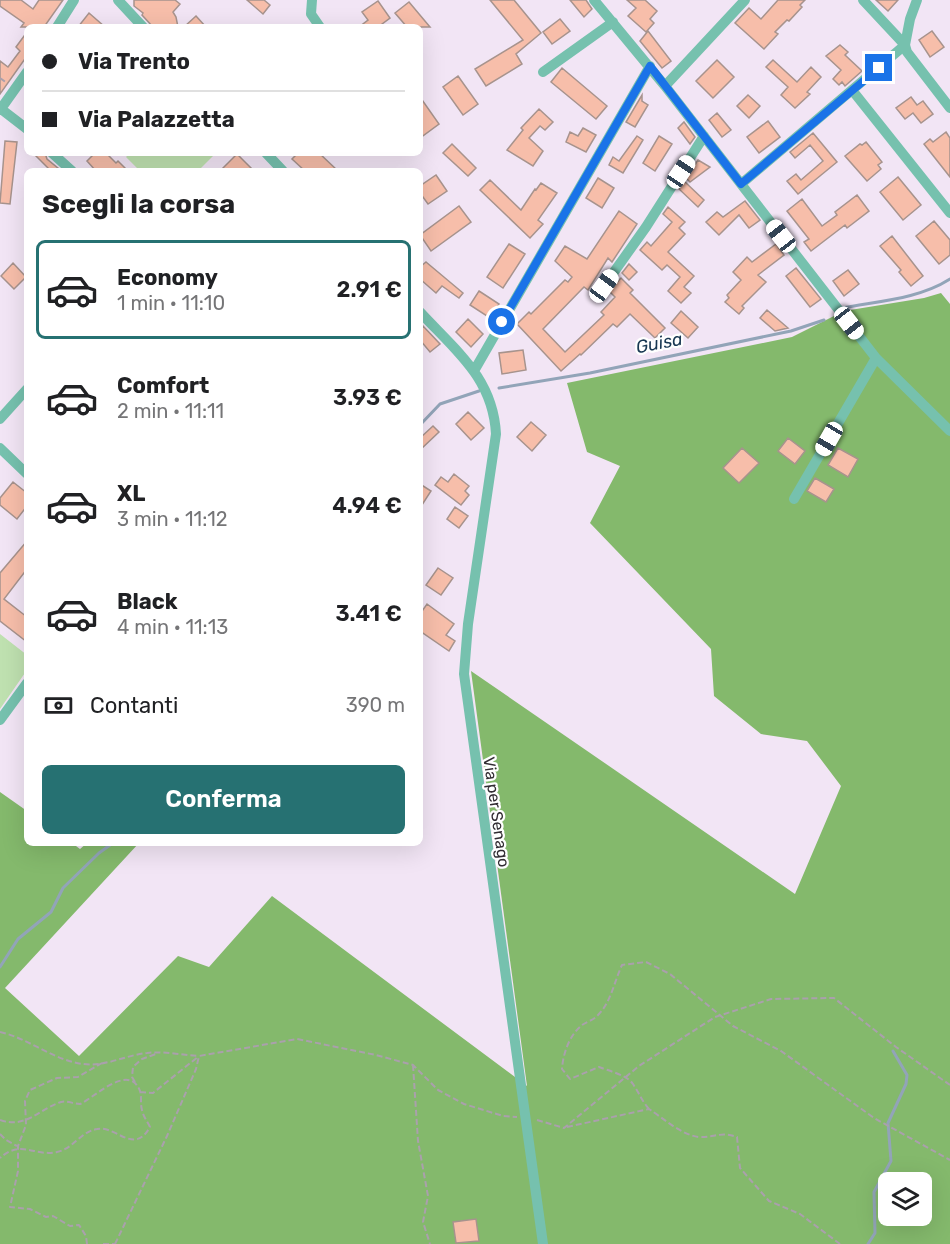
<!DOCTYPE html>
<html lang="it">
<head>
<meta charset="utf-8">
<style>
  :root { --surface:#fff; --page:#f6f6f6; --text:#202124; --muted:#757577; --line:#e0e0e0; --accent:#267172 }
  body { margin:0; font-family:Rubik,sans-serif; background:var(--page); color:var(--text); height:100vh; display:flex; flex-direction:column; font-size:22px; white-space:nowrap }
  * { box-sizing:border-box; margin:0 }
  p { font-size:20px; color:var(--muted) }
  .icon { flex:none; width:33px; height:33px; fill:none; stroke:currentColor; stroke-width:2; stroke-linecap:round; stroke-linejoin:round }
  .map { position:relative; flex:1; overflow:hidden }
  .drawer { position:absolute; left:24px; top:168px; width:399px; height:678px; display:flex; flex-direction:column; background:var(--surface); border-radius:9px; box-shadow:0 6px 24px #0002 }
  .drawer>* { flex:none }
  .top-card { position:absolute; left:24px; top:24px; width:399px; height:132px; border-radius:9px; box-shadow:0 6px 24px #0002; display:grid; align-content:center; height:132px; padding:0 18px; background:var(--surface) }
  .fabs { position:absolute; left:878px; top:1172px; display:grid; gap:12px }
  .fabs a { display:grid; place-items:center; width:54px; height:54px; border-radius:9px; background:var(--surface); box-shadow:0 6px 24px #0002; font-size:30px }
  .end { position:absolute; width:27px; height:27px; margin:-14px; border:8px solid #1a73e8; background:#fff; box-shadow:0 0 0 3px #fff }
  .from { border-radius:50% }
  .car { position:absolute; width:18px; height:36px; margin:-18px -9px; border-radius:8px; box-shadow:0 0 4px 2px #0007; background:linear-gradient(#fff 24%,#345 0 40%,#fff 0 76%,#345 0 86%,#fff 0) }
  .top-card b { display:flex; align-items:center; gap:21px; height:57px; font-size:22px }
  .top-card b+b { border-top:2px solid var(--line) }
  .top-card i { width:15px; height:15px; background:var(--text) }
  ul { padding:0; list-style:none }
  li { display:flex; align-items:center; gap:18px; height:99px; margin:0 12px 9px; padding:0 6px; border:3px solid transparent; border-radius:9px }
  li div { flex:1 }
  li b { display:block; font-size:22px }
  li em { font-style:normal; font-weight:600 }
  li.on { border-color:var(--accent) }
  li>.icon { width:54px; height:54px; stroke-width:1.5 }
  h2 { padding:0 18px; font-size:27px; line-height:72px }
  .pay { display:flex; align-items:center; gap:15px; height:66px; padding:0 18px; font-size:22px }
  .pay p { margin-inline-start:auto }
  .cta { display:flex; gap:12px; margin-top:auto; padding:12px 18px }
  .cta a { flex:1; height:69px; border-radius:9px; background:var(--accent); color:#fff; font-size:24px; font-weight:600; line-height:69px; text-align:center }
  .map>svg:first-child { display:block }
</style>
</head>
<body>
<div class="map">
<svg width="950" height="1244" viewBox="0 0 950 1244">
  <rect width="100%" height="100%" fill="#f2e5f5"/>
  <path fill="#bfe1b0" d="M 130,153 L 216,153 L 198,171 L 140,171 L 126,157 Z
    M 0,634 L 27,655 L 27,670 L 0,709 Z"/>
  <path fill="#84b96c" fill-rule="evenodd" d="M 941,293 L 950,304 L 950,1244 L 0,1244 L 0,792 L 27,811 L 27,843 L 72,843 L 80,849 L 87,843 L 139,843 L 5,988 L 79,1056 L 178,956 L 209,967 L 272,896 L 527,1086 L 471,671 L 795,894 L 841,786 L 807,741 L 761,734 L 714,696 L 711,649 L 590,523 L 620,466 L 587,452 L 567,383 L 792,337 L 844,311 L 924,298 ZM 888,1182 L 921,1182 L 921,1215 L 888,1215 Z"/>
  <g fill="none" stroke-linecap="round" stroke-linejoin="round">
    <path stroke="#92a4b8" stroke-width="3" d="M 842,308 C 878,301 919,299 950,279
      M 499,388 L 590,373 L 791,331 L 824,320
      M 420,425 L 440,404 L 479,391
      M 0,967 L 18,939 L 51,912 L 63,888 L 99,853 L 113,843
      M 868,1244 L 875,1233 L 874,1192 L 891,1161 L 888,1123 L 906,1084 L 907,1075 L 893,1051"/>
  </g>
  <path fill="#f7beaa" stroke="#a7938d" stroke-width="1.5" d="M 0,0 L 21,0 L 33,9 L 39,0 L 63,0 L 44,27 L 21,27 L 24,23 L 0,6 Z
    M 134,0 L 175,0 L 180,4 L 173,12 L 176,17 L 178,27 L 153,27 L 142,15 L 143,13 L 134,6 Z
    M 247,0 L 264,0 L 270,5 L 263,14 Z
    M 490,0 L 514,0 L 541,33 L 516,54 L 522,64 L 486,86 L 475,69 L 523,40 Z
    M 570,0 L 586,0 L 592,9 L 584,17 Z
    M 627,0 L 645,0 L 657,11 L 650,19 L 654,23 L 646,32 L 628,16 L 636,8 Z
    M 778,0 L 805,0 L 800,5 L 802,7 L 789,21 L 787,20 L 775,32 L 778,34 L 764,49 L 735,23 L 749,8 L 761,19 Z
    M 876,0 L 898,0 L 888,11 Z
    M 378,1 L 390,18 L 378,27 L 359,27 L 368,20 L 362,12 Z
    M 409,2 L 430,27 L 407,27 L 395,13 Z
    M 89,13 L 105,27 L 78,27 Z
    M 196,16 L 206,27 L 184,27 Z
    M 560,19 L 570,31 L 552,44 L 543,32 Z
    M 648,31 L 671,61 L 662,68 L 640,41 Z
    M 932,31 L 944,47 L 930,57 L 919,40 Z
    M 27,32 L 27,56 L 0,94 L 0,61 L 8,67 L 20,51 L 16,47 Z
    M 840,45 L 848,52 L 845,55 L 862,71 L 845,86 L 842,82 L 839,85 L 833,79 L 841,70 L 826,56 Z
    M 717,60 L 734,77 L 713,98 L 696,81 Z
    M 773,60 L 797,82 L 811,67 L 821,77 L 807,92 L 810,94 L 795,108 L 781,95 L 788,87 L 766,67 Z
    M 562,68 L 607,106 L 596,119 L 551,82 Z
    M 458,76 L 478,104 L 463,115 L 443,87 Z
    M 642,95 L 642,101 L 648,105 L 635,127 L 626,122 Z
    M 748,95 L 760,106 L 749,118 L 737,106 Z
    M 420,97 L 439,124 L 420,138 Z
    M 911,97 L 917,105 L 923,101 L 933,114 L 921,123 L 913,113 L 905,119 L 896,108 Z
    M 539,109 L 553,122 L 545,130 L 540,126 L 529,138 L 543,151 L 533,166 L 507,150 L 523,130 L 521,128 Z
    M 717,113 L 731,130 L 722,137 L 709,120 Z
    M 768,121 L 780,137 L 759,153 L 747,137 Z
    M 684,122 L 695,137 L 690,144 L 678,128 Z
    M 583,128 L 596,135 L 586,152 L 566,142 L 570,132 L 578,136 Z
    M 946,132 L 950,138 L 950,177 L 924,144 L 930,139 L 933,142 Z
    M 813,133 L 837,162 L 798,194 L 787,181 L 796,174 L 801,180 L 823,161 L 810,145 L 795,158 L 790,152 Z
    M 637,136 L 643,140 L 623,173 L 609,165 L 613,157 L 619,161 Z
    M 659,136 L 672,144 L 655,171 L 643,163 Z
    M 5,141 L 17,142 L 10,204 L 0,203 Z
    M 866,142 L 882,162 L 878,165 L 881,169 L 867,181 L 845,156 L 860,144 L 862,145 Z
    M 452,144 L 476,168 L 468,176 L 443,153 Z
    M 33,153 L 45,153 L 47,159 L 59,169 L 51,171 Z
    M 95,153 L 106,153 L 116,163 L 118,161 L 128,171 L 96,171 L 87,161 Z
    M 298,153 L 319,153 L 338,171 L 305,171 L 292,159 Z
    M 237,154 L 254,171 L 220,171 Z
    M 698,160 L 710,167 L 690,182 L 686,178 Z
    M 436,175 L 447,191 L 428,204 L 420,193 L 420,186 Z
    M 898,177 L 921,205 L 903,220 L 880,192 Z
    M 598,178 L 614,188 L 602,208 L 586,198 Z
    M 490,180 L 521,210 L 535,189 L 536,190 L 541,183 L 557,193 L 538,220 L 543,224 L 530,238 L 480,190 Z
    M 684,181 L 704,200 L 698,207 L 679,189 Z
    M 857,195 L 869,211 L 847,228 L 845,225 L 811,251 L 804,242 L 809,239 L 787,211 L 802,199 L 822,226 L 837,215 L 835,212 Z
    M 745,201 L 760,220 L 749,228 L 739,215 L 719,235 L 706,222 L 717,212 L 723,217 Z
    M 459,206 L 471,222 L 431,251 L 420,235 Z
    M 668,207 L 685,222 L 679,228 L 685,234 L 668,252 L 694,276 L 684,287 L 691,293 L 681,303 L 668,291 L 680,277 L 667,265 L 662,270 L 640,250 L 647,242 L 651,246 L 672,222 L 663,214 Z
    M 619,211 L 637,224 L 612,262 L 608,258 L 588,290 L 584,287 L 543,329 L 565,352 L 604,315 L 601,312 L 615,297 L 609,291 L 621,278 L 633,290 L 630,293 L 665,328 L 655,338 L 630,314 L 617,327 L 613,324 L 581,355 L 580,354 L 561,371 L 517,324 L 529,312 L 531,314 L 565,280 L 568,282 L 572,277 L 555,261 L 565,246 L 587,259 Z
    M 934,221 L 950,240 L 950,255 L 939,264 L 916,236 Z
    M 892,236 L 923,276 L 911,286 L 899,272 L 901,270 L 880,246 Z
    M 509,244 L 525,254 L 503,288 L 487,277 Z
    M 776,244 L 784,255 L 758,275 L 766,282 L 742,306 L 744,308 L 739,314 L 725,302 L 729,298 L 727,295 L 741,280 L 733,272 L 747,257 L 752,262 Z
    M 426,262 L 463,293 L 459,298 L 442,286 L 436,293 L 420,279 L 420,267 Z
    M 13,263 L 26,277 L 14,289 L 1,276 Z
    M 629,264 L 637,272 L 629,280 L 622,273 Z
    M 796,268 L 821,299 L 810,307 L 786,276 Z
    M 848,270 L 859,284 L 844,296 L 833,281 Z
    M 479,291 L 499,304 L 490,318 L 470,305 Z
    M 767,310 L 788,328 L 775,331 L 760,318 Z
    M 681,311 L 698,327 L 688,338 L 671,323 Z
    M 468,319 L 483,334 L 471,347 L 456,332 Z
    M 423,326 L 440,344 L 430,352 L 420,340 L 420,329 Z
    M 523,350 L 526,370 L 502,374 L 499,353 Z
    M 468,412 L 484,428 L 471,440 L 456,424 Z
    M 531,422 L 546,435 L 532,451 L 517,437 Z
    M 433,426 L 439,432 L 420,450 L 420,438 Z
    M 788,438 L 805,451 L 795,464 L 778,451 Z
    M 742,448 L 759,463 L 739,483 L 723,468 Z
    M 838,448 L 858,459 L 848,477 L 828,465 Z
    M 454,474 L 469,486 L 465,491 L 469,495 L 461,505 L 435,485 L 441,477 L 448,482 Z
    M 815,478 L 834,489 L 826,502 L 807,491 Z
    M 13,482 L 27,493 L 27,506 L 17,519 L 0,505 L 0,498 Z
    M 420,484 L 431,491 L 420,508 Z
    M 455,507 L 468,516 L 459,528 L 447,519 Z
    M 27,541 L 27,569 L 4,599 L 27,617 L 27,642 L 0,621 L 0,573 Z
    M 438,568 L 453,578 L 441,595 L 426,585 Z
    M 427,604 L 454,624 L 446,635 L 455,641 L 449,651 L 420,631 L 420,614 Z
    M 476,1219 L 479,1241 L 456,1243 L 453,1222 Z"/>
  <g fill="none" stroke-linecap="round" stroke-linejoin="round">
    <path stroke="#aaa0ac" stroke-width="2" stroke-dasharray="6 3" stroke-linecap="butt" d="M 0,78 L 7,83
      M 0,1032 C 28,1038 55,1061 83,1064 C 105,1067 126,1055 147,1053 C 164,1051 182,1055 199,1056
      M 413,1065 L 418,1141 L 428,1196 L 423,1222 L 430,1244
      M 135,1082 L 132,1077 L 133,1067 L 142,1059 L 156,1054
      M 140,1092 L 153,1093 L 199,1056
      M 649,1109 C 642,1101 639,1093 633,1084 C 627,1075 609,1071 599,1067 L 570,1079 L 562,1069 C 563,1054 569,1036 581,1026 C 585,1022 592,1021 597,1016 C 611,1003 614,982 622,965 L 646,962 L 670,974 L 733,1026 L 781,1051 L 874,1118 L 950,1160
      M 0,1120 C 26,1129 39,1109 61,1102 C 67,1100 73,1104 80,1104 C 94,1098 129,1062 140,1091 C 142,1097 140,1103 142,1110 C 143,1116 147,1121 150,1127 C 134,1156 116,1125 97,1129 C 80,1132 73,1149 57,1152 C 35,1157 21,1139 0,1158
      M 537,1120 L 564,1128 L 639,1066 L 715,1017 L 771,999 L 834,998 L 896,1047 L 950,1085
      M 567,1127 L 649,1109 C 663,1118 681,1135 699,1137 C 714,1138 720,1131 737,1137 L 740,1168 L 769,1201 L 800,1214 L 840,1244
      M 0,1134 L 6,1140 L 17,1146
      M 87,1244 L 86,1236 L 79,1225 L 70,1226 L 53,1216 L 46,1217 L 30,1209 L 10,1207 L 18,1171 L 18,1146 L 26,1125 L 25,1101 L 30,1090 L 57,1078 L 78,1077 L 102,1063
      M 103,1244 L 115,1244
      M 115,1244 L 167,1136 L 196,1069 L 199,1056 L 297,1039 L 376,1055 L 413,1065 L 438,1090 L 464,1104 L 503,1116 L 517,1117"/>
    <path stroke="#76c1ae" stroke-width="10" d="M 118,0 L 143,27
      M 312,0 L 311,14 L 320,27
      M 594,0 L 665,86 L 876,358 L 950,431
      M 863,0 L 905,45 L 907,52 L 950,108
      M 57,27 L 74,0
      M 543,72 L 613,22
      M 665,86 L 745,0
      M 852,90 L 950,213
      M 1,109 L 27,129
      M 0,110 L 27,72
      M 52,153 L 72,171
      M 266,153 L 283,171
      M 741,184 L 905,45 L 910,19 L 917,0
      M 604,286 L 646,227 L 704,136
      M 420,312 C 456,351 493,378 496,434 L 468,624 L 464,674 L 543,1244
      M 474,371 L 650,66
      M 0,419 L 27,389
      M 0,448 L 27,474
      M 794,499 L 876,358
      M 0,720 L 27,683"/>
  </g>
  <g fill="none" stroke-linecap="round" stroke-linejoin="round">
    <path stroke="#1a73e8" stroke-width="8" d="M 502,322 L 650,66 L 741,184 L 879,68"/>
  </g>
  <g text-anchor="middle" stroke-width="4.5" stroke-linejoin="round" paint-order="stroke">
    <g font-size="16" fill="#312c32" stroke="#fff">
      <text transform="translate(497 812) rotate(82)" y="6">Via per Senago</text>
    </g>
    <g font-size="18" font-style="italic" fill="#183752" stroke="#fff">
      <text transform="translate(659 343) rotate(-11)" y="6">Guisa</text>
    </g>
  </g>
</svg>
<div class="fabs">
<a><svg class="icon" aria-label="layers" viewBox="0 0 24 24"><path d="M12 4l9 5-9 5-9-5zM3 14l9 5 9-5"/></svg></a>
</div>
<i class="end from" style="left:502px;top:322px"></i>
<i class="end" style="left:879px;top:68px"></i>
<i class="car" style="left:681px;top:172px;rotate:34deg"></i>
<i class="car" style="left:781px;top:236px;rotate:322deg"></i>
<i class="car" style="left:604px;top:286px;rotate:36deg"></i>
<i class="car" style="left:849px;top:323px;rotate:142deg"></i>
<i class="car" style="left:829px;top:439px;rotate:210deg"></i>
<div class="top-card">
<b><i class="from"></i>Via Trento</b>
<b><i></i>Via Palazzetta</b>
</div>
<section class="drawer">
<h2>Scegli la corsa</h2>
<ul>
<li class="on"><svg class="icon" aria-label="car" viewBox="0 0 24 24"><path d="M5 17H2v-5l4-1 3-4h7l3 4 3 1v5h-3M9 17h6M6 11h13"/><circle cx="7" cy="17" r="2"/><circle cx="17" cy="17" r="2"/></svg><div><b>Economy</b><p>1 min · 11:10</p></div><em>2.91 €</em></li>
<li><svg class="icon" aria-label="car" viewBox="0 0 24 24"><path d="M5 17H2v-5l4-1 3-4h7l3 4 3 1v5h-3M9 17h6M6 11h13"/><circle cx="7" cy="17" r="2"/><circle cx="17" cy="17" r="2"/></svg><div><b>Comfort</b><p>2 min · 11:11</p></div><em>3.93 €</em></li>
<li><svg class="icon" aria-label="car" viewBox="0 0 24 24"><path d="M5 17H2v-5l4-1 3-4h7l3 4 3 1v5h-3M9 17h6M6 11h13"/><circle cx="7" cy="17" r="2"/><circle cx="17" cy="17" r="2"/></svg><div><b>XL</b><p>3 min · 11:12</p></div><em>4.94 €</em></li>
<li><svg class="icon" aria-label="car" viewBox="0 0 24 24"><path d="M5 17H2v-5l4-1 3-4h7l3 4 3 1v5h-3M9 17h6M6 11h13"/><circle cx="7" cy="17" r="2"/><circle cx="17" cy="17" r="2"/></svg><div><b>Black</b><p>4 min · 11:13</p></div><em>3.41 €</em></li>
</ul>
<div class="pay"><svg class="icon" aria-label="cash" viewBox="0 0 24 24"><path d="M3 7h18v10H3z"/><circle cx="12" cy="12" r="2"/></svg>Contanti<p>390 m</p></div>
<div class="cta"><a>Conferma</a></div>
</section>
</div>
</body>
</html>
